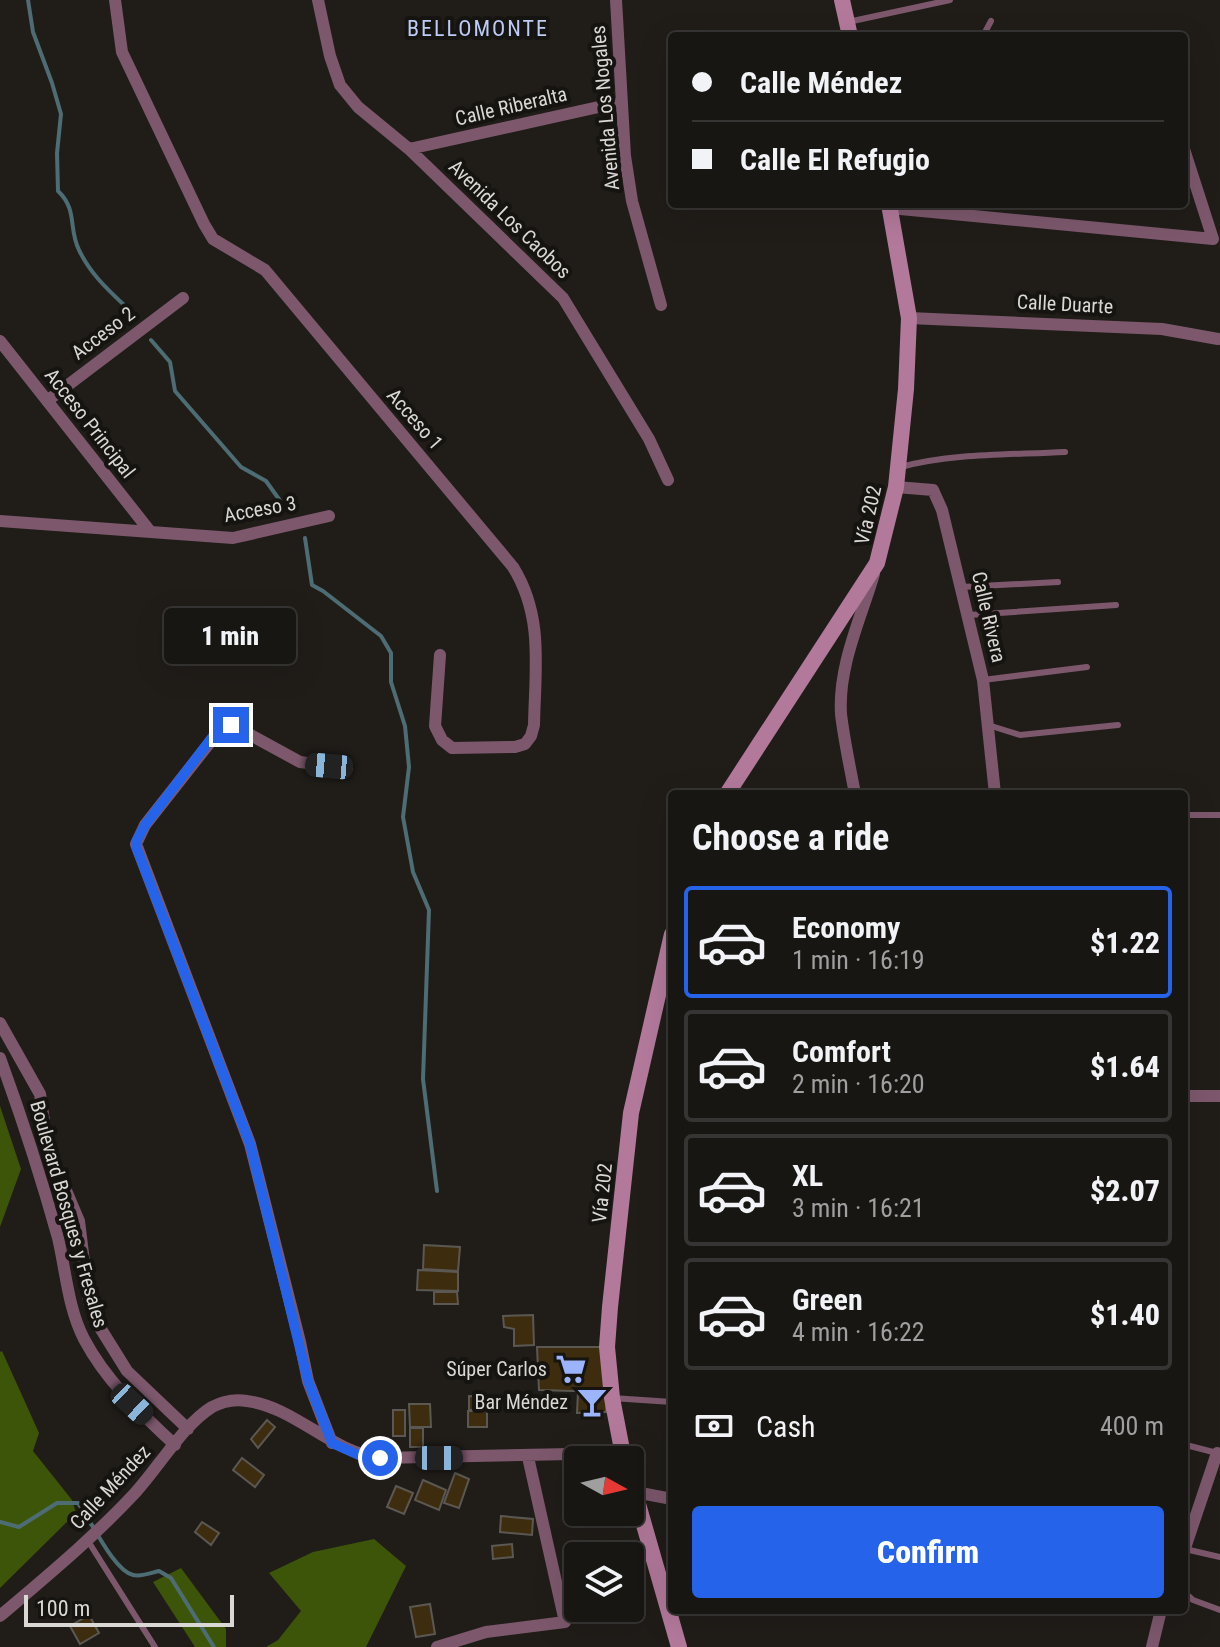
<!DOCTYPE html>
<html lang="en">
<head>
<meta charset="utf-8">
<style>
  :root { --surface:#181613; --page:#211f1c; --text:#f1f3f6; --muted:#9f9fa0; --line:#363533; --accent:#2563eb }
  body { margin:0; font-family:"Roboto Condensed",sans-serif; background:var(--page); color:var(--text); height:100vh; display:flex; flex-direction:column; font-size:30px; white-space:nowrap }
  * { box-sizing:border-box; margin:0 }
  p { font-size:26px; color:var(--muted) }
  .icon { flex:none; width:44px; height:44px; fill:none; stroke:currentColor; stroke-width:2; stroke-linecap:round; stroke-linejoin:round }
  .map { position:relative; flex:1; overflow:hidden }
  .details { position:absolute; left:668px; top:790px; width:520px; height:824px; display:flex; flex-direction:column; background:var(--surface); border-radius:8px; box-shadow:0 8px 32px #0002,0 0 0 2px var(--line) }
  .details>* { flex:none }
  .hud { position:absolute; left:668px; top:32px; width:520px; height:176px; border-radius:8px; box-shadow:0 8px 32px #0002,0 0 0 2px var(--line); display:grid; align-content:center; height:176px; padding:0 24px; background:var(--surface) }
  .needle { width:52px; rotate:98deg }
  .fabs { position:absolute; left:564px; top:1446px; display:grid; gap:16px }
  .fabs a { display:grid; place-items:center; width:80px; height:80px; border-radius:8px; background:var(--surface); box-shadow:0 8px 32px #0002,0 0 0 2px var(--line); font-size:40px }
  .scale { position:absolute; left:24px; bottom:20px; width:210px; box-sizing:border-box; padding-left:8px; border:4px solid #dad8d5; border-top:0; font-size:22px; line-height:28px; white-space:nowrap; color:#dad8d5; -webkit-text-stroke:6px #161410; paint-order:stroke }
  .end { position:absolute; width:36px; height:36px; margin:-18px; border:10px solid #2563eb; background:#fff; box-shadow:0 0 0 4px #fff }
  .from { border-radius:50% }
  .bubble { position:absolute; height:56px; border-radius:8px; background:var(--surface); box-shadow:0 8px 32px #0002,0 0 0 2px var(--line); font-size:26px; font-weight:800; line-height:56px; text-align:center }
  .car { position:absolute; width:24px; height:48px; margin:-24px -12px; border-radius:10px; box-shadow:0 0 6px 2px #0007; background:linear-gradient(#222 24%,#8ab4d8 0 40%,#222 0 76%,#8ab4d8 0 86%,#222 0) }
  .hud b { display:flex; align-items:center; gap:28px; height:76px; font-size:30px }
  .hud b+b { border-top:2px solid var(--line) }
  .hud i { width:20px; height:20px; background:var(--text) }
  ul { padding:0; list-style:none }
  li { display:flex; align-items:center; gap:24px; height:112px; margin:0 16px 12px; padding:0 8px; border:4px solid var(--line); border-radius:8px }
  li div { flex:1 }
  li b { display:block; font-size:30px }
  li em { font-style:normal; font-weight:800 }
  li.current { border-color:var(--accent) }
  li>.icon { width:72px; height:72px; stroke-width:1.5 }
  h2 { padding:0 24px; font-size:36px; line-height:96px }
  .pay { display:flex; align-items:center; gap:20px; height:88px; padding:0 24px; font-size:30px }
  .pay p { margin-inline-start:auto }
  .button { display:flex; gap:16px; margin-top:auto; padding:16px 24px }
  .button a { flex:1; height:92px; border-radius:8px; background:var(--accent); color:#fff; font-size:32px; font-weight:800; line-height:92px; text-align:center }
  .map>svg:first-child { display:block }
</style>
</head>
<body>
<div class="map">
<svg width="1220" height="1647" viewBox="0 0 1220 1647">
  <rect width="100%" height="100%" fill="#201d19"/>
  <path fill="#3d5508" d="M 0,1106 L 21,1169 L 0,1227 Z
    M 2,1351 L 39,1433 L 33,1451 L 72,1500 L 76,1513 L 0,1588 L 0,1352 Z
    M 374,1539 L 406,1566 L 366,1647 L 266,1647 L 278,1640 L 301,1611 L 269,1573 L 313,1552 Z
    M 181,1568 L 226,1629 L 226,1647 L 195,1647 L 153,1582 Z"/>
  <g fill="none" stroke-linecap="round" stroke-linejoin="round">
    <path stroke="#4e6c73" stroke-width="4" d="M 28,0 L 33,32 L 52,83 L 61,114 L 57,153 L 58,191 C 78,210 68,228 79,250 C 90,273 106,288 124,305
      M 151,340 L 170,362 L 175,391 L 241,467 L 266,481 L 281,502
      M 305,538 L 312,585 L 323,591 L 381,636 L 391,653 L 391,682 L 405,726 L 409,767 L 403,817 L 413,872 L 429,910 L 423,1079 L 437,1191
      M 0,1522 L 19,1527 L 57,1503 L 78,1503 C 91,1520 113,1570 133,1575 C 141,1577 151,1573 159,1571 L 171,1578 L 214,1647"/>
  </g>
  <path fill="#3e2c0f" stroke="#5b5853" stroke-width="2" d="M 424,1245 L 460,1247 L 458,1271 L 423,1269 Z
    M 418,1270 L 458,1272 L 458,1291 L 417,1290 Z
    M 434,1292 L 457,1292 L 458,1304 L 434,1304 Z
    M 533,1315 L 534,1345 L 514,1346 L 514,1329 L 504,1327 L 503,1316 Z
    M 537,1347 L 601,1347 L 607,1392 L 539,1390 Z
    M 578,1392 L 607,1392 L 606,1412 L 577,1413 Z
    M 469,1396 L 487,1397 L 487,1410 L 469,1410 Z
    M 409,1404 L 430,1404 L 431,1427 L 410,1427 Z
    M 393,1410 L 405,1410 L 405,1436 L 393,1436 Z
    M 468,1411 L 487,1411 L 487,1427 L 468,1427 Z
    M 267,1420 L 275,1427 L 258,1448 L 251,1439 Z
    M 410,1428 L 423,1428 L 423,1447 L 410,1447 Z
    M 242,1458 L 264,1475 L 255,1487 L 233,1470 Z
    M 455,1473 L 469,1479 L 459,1508 L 444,1503 Z
    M 423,1480 L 446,1490 L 439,1510 L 415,1500 Z
    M 396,1486 L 413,1493 L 404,1514 L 387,1507 Z
    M 501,1516 L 533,1519 L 532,1535 L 500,1532 Z
    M 202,1522 L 219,1533 L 211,1545 L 195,1532 Z
    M 512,1544 L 513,1557 L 493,1559 L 492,1546 Z
    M 430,1604 L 435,1634 L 416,1637 L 410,1607 Z
    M 89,1615 L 99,1633 L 80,1644 L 70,1626 Z"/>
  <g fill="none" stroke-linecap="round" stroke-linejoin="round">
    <path stroke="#7d586d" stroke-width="6" d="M 848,22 L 950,0
      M 983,36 L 991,21
      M 901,467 C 953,453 1011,455 1065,452
      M 962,587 L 1058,582
      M 969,615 L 1116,605
      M 983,680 L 1087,667
      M 988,725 L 1020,735 L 1118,725
      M 1184,815 L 1220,815
      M 612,1398 L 672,1402
      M 1186,1445 L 1217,1453
      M 88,1541 L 155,1647
      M 1185,1549 L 1220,1557
      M 1184,1592 L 1193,1600 L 1220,1610"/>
    <path stroke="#7d586d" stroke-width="12" d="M 115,0 L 122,52 L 204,224 L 213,239 L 265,270 L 513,567 C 544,617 535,669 534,725 L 531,736 L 525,744 L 515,747 L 452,748 L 442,740 L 435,726 L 440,655
      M 318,0 L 330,56 L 340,85 L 358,107 L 409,149 L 563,298 L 649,439 L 668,480
      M 616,0 L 625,156 L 632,201 L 661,305
      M 409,149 L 621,102
      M 890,208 L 1213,239 L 1184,149
      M 909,318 L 1162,329 L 1218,339
      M 0,341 L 149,530
      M 47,401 L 183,298
      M 896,487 L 933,490 L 942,510 L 983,680 L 995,794
      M 0,521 L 233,538 L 329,516
      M 855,794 C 850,767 844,740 841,714 C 838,666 861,618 874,574
      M 0,1023 L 40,1094 L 48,1148 L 79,1221 L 89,1302 L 99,1326 L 127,1371 L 188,1429
      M 0,1058 C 22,1118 41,1177 58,1238 C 66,1272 68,1308 84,1339 C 106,1381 141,1413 175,1445
      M 1184,1096 L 1220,1096
      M 332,1443 L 308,1381 L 300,1342 L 250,1144 L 136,844 L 145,825 L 222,727 L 236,727 L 300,762 L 347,768
      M 635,1492 L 672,1499
      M 1184,1551 L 1217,1453 L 1220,1454
      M 0,1616 C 47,1576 93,1538 135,1493 C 158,1468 184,1424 212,1407 C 223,1401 235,1399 247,1401 C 297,1408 330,1452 380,1458 L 622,1453
      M 437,1647 L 486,1632 L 565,1622 L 528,1457
      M 1152,1647 L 1161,1610"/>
    <path stroke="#b3799b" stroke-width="16" d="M 842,0 L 850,36
      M 727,794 L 877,563 L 896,487 L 906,389 L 909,318 L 889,204
      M 624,1460 L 612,1398 L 607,1347 L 610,1307 L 631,1113 L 672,934
      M 630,1476 L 679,1647"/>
  </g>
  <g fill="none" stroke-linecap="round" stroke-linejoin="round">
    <path stroke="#2563eb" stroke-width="10" d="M 231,725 L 222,727 L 217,731 L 145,825 L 137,840 L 137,849 L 250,1144 L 308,1381 L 332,1443 L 361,1456 L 380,1458"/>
  </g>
  <defs>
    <g id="supermarket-bare" transform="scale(2.4)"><path d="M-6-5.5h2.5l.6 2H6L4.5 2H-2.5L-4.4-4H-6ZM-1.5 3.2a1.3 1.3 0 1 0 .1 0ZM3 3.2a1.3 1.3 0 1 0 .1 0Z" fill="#9cb4fd" stroke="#161410" stroke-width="2.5" paint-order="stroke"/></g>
    <g id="bar-bare" transform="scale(2.4)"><path d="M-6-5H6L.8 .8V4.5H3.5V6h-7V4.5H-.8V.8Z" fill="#9cb4fd" stroke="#161410" stroke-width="2.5" paint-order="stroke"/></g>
  </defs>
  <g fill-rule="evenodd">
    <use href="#supermarket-bare" x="571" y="1369"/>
    <use href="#bar-bare" x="592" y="1402"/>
  </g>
  <g text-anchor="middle" stroke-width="8" stroke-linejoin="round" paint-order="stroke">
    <g font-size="20" fill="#dad8d5" stroke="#161410">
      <text transform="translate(511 106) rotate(-13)" y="7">Calle Riberalta</text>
      <text transform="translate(605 108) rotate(-95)" y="7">Avenida Los Nogales</text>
      <text transform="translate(510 219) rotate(44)" y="7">Avenida Los Caobos</text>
      <text transform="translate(1065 304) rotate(3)" y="7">Calle Duarte</text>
      <text transform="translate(103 333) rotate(-37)" y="7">Acceso 2</text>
      <text transform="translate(415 419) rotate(49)" y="7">Acceso 1</text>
      <text transform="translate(90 423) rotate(52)" y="7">Acceso Principal</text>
      <text transform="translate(260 509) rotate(-10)" y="7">Acceso 3</text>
      <text transform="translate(868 515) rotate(-77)" y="7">Vía 202</text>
      <text transform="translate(989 617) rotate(77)" y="7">Calle Rivera</text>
      <text transform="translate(602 1193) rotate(-84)" y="7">Vía 202</text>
      <text transform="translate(69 1214) rotate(74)" y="7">Boulevard Bosques y Fresales</text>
      <text transform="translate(110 1487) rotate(-47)" y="7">Calle Méndez</text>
    </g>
    <g font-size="20" fill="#dad8d5" stroke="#161410" text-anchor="end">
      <text x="547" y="1376">Súper Carlos</text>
      <text x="568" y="1409">Bar Méndez</text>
    </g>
    <g font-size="22" letter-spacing="2" fill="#bdcbf5" stroke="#161410">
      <text x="478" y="36">BELLOMONTE</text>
    </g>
  </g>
</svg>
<div class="fabs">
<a><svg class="needle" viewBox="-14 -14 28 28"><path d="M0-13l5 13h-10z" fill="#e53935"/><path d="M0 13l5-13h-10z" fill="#9f9fa0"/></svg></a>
<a><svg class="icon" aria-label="layers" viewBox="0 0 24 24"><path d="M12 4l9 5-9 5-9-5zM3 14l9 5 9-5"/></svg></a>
</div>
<div class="scale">100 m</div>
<i class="end from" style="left:380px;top:1458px"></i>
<i class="end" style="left:231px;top:725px"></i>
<div class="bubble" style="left:164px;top:608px;width:132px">1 min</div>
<i class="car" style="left:329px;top:766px;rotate:275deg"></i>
<i class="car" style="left:132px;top:1404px;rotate:133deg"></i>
<i class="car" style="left:439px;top:1458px;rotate:90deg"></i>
<div class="hud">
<b><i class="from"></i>Calle Méndez</b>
<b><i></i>Calle El Refugio</b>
</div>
<section class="details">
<h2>Choose a ride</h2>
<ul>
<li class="current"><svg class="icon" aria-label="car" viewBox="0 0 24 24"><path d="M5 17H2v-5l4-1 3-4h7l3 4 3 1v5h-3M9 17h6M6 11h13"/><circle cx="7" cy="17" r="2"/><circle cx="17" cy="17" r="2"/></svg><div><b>Economy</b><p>1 min · 16:19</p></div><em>$1.22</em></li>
<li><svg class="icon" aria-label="car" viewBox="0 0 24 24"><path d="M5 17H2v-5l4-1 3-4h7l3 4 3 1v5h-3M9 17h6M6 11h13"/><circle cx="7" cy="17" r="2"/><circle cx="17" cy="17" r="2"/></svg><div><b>Comfort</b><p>2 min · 16:20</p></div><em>$1.64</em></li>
<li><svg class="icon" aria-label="car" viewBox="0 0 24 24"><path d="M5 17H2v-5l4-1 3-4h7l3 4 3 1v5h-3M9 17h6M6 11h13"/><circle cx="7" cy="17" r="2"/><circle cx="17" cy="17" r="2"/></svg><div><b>XL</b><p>3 min · 16:21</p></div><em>$2.07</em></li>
<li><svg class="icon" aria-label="car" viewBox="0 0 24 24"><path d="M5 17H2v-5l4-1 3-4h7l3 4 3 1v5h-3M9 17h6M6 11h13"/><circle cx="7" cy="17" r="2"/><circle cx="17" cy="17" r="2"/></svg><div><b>Green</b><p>4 min · 16:22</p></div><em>$1.40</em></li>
</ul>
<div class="pay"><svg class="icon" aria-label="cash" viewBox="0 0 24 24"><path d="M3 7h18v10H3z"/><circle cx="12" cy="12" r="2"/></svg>Cash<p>400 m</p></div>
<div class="button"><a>Confirm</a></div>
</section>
</div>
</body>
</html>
